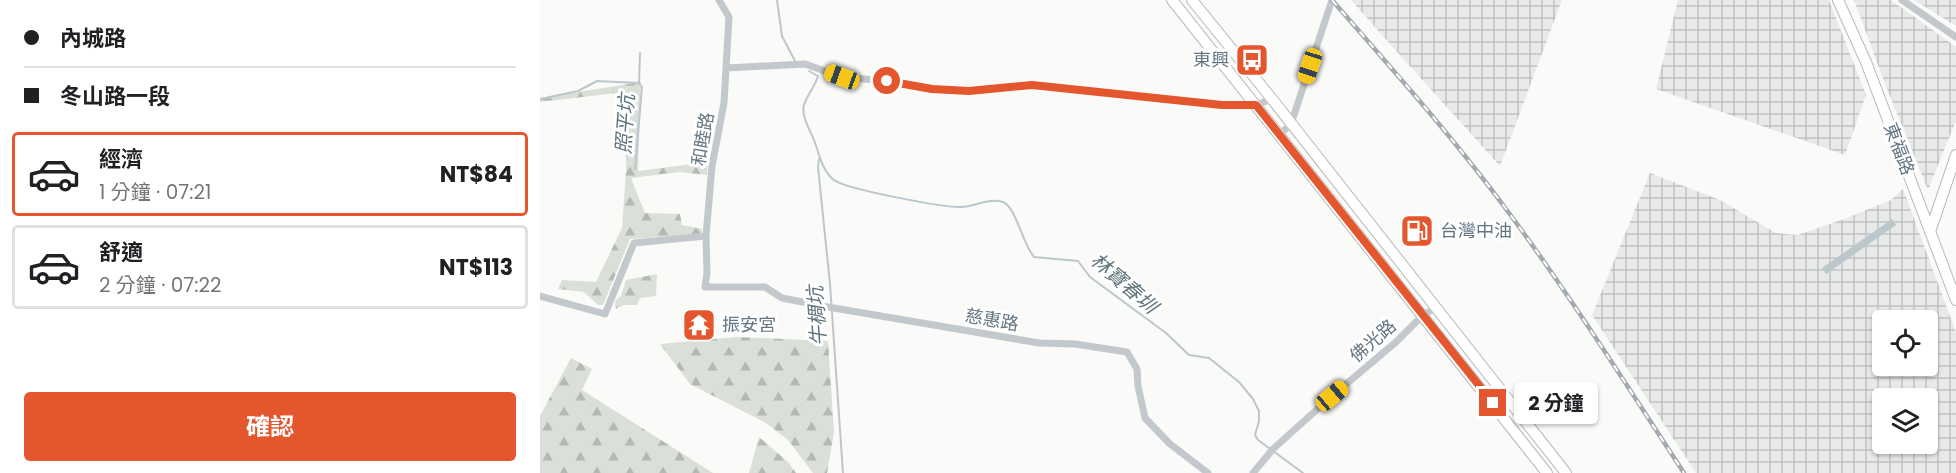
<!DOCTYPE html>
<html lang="zh-TW">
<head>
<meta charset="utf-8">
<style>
  :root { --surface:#fff; --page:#f2f2f2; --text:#202124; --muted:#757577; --line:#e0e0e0; --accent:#e4572e }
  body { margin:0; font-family:Poppins,"Noto Sans TC",sans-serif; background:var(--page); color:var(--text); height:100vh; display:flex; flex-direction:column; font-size:22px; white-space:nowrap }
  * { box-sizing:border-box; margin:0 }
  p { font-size:20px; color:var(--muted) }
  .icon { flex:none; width:33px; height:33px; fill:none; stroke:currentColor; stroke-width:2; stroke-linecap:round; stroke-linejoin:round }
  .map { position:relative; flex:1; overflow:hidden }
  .sheet { display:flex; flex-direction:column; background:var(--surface); width:540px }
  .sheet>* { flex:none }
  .guide { display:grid; align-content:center; height:132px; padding:0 24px; background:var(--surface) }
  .controls { position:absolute; left:1332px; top:310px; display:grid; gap:12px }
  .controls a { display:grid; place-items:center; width:66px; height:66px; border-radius:6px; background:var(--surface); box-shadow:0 2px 4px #0004; font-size:30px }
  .end { position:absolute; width:27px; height:27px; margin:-14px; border:8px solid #e4572e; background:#fff; box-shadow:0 0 0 3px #fff }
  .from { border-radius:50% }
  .bubble { position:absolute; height:42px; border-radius:6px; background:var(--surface); box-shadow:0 2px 4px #0004; font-size:20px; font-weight:700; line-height:42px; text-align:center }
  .car { position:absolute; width:18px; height:36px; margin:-18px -9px; border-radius:8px; box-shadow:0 0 4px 2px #0007; background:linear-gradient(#f5c518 24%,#345 0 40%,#f5c518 0 76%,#345 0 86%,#f5c518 0) }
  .guide b { display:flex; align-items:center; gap:21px; height:57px; font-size:22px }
  .guide b+b { border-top:2px solid var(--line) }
  .guide i { width:15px; height:15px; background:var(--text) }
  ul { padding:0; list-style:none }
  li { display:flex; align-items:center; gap:18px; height:84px; margin:0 12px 9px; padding:0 12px; border:3px solid var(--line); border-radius:6px }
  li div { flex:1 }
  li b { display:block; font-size:22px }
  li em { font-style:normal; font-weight:700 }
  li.selected { border-color:var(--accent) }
  li>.icon { width:54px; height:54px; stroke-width:1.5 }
  .button { display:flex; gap:12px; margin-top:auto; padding:12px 24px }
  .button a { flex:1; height:69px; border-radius:6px; background:var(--accent); color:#fff; font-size:24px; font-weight:700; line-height:69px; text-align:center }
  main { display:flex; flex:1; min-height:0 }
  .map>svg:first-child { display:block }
</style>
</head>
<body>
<main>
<section class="sheet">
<div class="guide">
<b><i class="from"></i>內城路</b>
<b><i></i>冬山路一段</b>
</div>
<ul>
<li class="selected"><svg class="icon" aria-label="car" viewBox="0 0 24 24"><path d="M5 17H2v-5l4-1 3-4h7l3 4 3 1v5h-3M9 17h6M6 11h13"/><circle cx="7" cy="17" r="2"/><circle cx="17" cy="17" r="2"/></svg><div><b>經濟</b><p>1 分鐘 · 07:21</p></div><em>NT$84</em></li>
<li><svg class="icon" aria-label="car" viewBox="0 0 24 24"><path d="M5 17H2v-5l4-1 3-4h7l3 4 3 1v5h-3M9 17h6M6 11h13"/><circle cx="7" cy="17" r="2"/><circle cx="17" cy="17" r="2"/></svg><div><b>舒適</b><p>2 分鐘 · 07:22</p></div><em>NT$113</em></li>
</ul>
<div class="button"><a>確認</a></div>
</section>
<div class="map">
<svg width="1416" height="473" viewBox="0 0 1416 473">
  <defs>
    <pattern id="industrial-grid" width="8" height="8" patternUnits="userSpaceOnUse" patternTransform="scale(1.5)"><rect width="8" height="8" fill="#e8e9e9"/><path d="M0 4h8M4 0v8" fill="none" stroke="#c0c1c2"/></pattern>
    <pattern id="forest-firs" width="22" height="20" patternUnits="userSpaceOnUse" patternTransform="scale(1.5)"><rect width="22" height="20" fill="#dadfd7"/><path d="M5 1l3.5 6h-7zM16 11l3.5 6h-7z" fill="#b4b9b4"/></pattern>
  </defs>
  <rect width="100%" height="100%" fill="#fafaf8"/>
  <path fill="url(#industrial-grid)" fill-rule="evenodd" d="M 811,0 L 1022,0 L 960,166 L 858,53 Z
    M 1138,0 L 1289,0 L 1326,95 L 1305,155 L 1116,89 Z
    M 1314,0 L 1351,0 L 1416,47 L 1416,121 L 1388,190 L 1345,84 Z
    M 1374,0 L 1416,0 L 1416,26 Z
    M 1110,173 L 1180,200 L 1236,233 L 1258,235 L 1304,219 L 1351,200 L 1363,189 L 1416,332 L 1416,473 L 1156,473 L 1052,315 ZM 1342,321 L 1388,321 L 1388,366 L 1342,366 ZM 1342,399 L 1388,399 L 1388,444 L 1342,444 Z"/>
  <path fill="url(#forest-firs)" d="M 101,82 L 98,171 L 168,162 L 167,175 L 139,172 L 91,178 L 105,213 L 140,214 L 142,225 L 162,229 L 162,234 L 90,239 L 63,305 L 58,305 L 44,292 L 18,289 L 22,280 L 56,282 L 82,228 L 86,171 L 85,92 L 0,102 L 0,98 Z
    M 117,274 L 116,296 L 100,298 L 97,305 L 84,305 L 76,309 L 75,301 L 81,296 L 86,280 Z
    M 197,337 L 288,341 L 294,432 L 287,473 L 273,473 L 248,440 L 226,423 L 150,384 L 120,344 Z
    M 31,358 L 52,369 L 42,390 L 173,473 L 0,473 L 0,416 Z
    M 219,437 L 248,462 L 256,473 L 209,473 Z"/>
  <path fill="#bbc7cb" d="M 1352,219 L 1356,225 L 1286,274 L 1282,268 Z"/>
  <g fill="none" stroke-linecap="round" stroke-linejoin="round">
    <path stroke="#bbc7cb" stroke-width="2" d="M 237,0 L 242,36 L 255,61
      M 269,71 L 278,76 C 275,87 267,95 264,105 C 261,116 270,130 274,140 C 279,153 282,171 294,180 C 305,189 401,207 419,207 C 433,208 448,197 463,202 C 476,207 483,245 494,257 L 538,261 L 550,277 L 626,333 L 649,355 L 669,358 L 699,382 L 713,399 L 719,411 L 719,421 L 715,435 L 718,440 L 763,473
      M 0,99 L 38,91 L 57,81 L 99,83
      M 279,159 L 278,167 L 290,284 L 303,473
      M 95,169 L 102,87 L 99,83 L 100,53"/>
    <g stroke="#b3babf" stroke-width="12">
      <path id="secondary" d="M 1298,0 L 1326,62 L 1416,300
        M 1390,232 L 1416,155"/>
    </g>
    <g stroke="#b5babe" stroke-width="12">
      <path id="primary" d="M 632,0 L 1007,473
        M 652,0 L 732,99 L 1026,473"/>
    </g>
    <path stroke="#c3c8cc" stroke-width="7" d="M 179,0 L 189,17 L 184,103 L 172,166 L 166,236 L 167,273 L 165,287 L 225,287 L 242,298 L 288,307 L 499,343 L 535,344 L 587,352 L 597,369 L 598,386 L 605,418 L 630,444 L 668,473
      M 1362,0 L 1416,37
      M 186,68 L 265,64 L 302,77 L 347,81 L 392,89 L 429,91 L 492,85 L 682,105 L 716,105 L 732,99
      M 739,135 L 751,124 L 792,0
      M 0,296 L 65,314 L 94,243 L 166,236
      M 713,473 L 733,449 L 792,396 L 856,342 L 883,315 L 896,308"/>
    <use href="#secondary" stroke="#fff" stroke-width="10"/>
    <use href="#primary" stroke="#fff" stroke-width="10"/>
    <g stroke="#a2aab0" stroke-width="4.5">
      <path id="rail" d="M 792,0 C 853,70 914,138 969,213 C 1031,297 1087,386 1144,473"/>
    </g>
    <use href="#rail" stroke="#fff" stroke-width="2" stroke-dasharray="7" stroke-linecap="butt"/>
  </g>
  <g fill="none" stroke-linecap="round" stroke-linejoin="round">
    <path stroke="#e4572e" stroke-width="8" d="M 347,81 L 392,89 L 429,91 L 492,85 L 682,105 L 716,105 L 953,403"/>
  </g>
  <defs>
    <g id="bus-square" transform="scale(1.725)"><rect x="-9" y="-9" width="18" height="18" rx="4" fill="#e4572e" stroke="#fff"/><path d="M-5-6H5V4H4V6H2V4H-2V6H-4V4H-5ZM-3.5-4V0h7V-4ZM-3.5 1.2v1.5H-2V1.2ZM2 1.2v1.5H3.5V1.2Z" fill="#fff"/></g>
    <g id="fuel-square" transform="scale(1.725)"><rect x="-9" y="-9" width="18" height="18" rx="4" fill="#e4572e" stroke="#fff"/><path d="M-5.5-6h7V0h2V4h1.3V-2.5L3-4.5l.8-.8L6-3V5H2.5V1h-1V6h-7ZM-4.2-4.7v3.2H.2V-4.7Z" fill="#fff"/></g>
    <g id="temple-square" transform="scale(1.725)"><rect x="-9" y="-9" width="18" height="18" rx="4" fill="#e4572e" stroke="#fff"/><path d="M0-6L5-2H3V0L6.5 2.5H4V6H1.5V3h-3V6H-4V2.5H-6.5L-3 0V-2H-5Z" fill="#fff"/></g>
  </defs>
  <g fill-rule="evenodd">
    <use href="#bus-square" x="712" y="60"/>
    <use href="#fuel-square" x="877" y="231"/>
    <use href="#temple-square" x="159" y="325"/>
  </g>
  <g text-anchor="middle" stroke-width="6" stroke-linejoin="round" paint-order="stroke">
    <g font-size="18" fill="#657683" stroke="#fff" text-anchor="start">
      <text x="689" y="66" text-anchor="end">東興</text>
      <text x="900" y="237">台灣中油</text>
      <text x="182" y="331">振安宮</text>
    </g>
    <g font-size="18" fill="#657683" stroke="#fff">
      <text transform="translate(163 139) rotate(-80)" y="6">和睦路</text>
      <text transform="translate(1359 149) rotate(69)" y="6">東福路</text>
      <text transform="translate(452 320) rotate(10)" y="6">慈惠路</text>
      <text transform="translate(833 341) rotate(-41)" y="6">佛光路</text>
    </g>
    <g font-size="20" font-style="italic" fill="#60757c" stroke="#fff">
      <text transform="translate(85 124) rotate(-86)" y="7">照平坑</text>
      <text transform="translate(584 283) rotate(41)" y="7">林寶春圳</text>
      <text transform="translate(277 316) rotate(-94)" y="7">牛椆坑</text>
    </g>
  </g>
</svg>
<div class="controls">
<a><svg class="icon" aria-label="locate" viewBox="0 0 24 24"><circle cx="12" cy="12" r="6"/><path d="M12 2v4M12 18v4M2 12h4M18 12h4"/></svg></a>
<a><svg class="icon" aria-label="layers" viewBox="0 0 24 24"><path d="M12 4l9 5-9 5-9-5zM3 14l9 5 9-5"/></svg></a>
</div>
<i class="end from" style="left:347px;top:81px"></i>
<i class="end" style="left:953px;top:403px"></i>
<div class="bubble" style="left:974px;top:382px;width:84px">2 分鐘</div>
<i class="car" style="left:770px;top:66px;rotate:198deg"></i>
<i class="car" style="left:302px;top:77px;rotate:290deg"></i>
<i class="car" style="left:792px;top:396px;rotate:50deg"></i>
</div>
</main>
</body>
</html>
